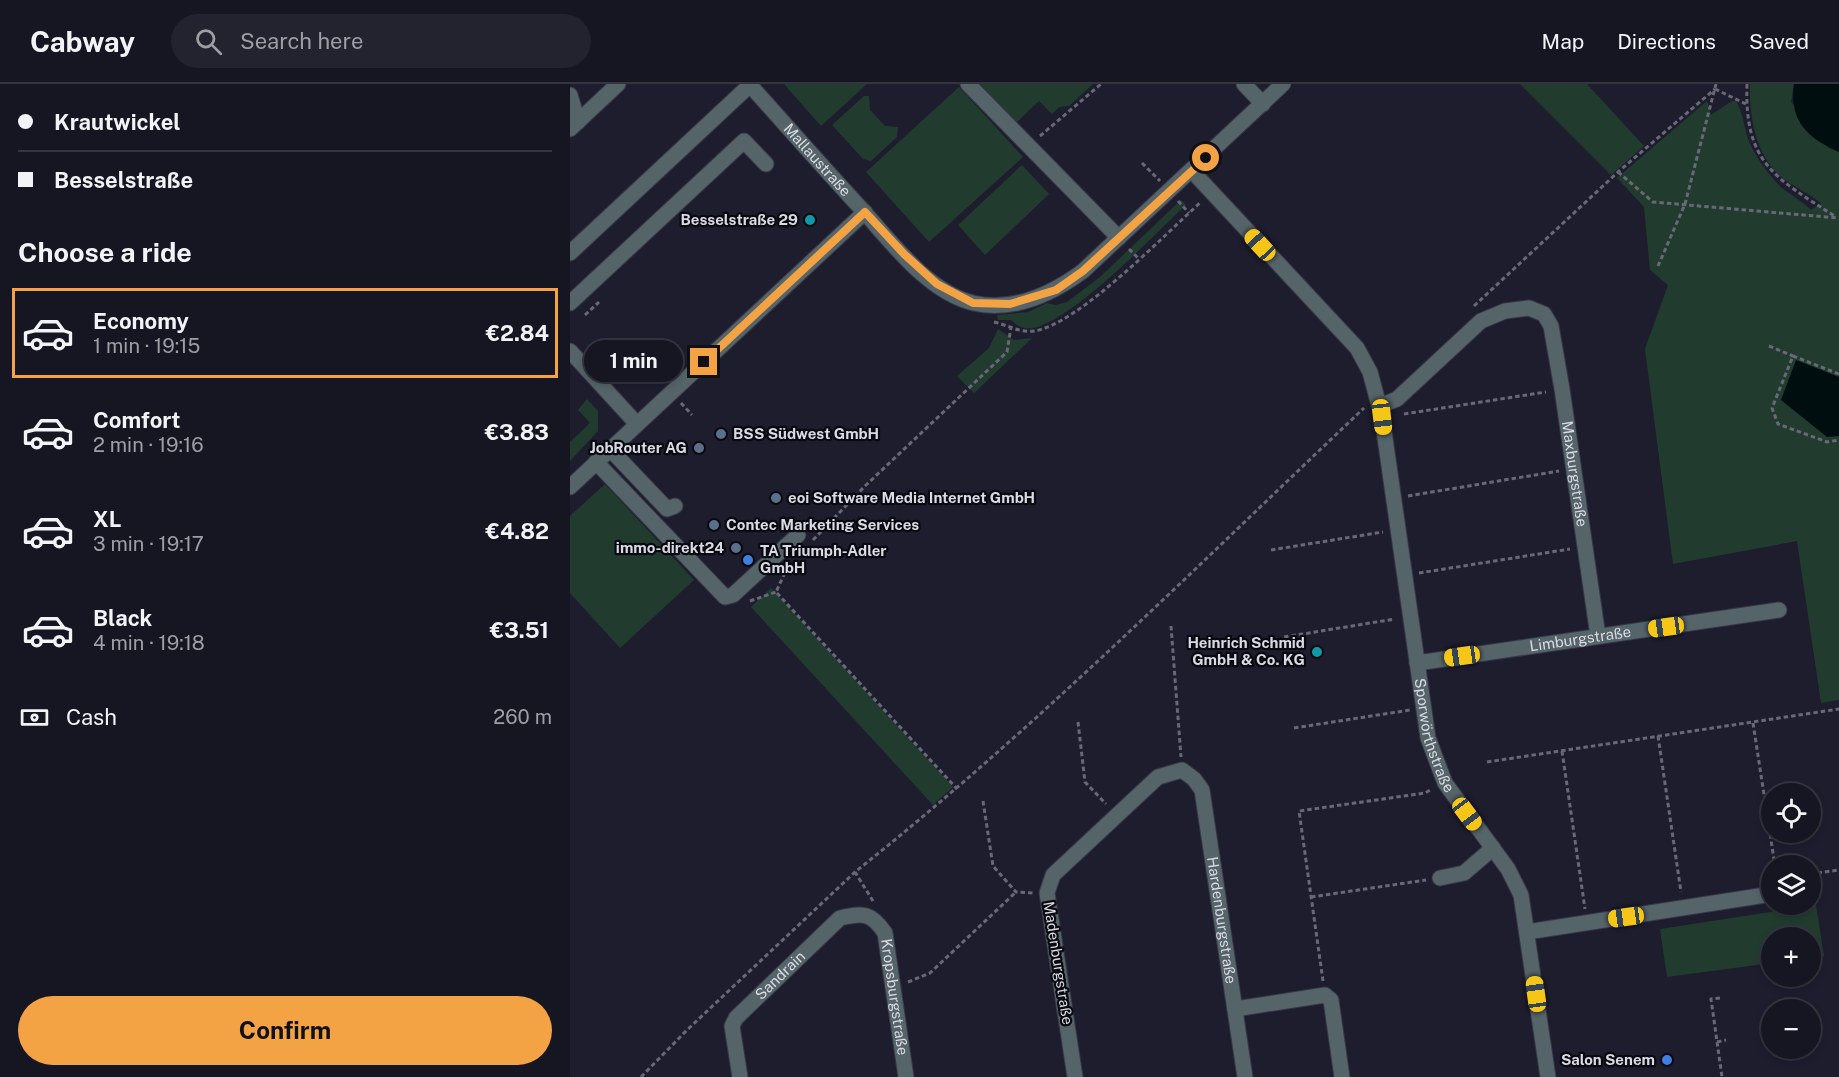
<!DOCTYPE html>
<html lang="en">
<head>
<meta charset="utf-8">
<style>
  :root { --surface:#161622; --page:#23232f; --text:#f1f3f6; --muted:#9e9fa5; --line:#353540; --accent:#f4a344 }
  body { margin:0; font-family:"Public Sans",sans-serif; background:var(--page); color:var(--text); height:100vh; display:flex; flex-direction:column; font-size:22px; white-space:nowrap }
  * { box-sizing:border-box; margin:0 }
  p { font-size:20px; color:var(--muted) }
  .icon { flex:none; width:33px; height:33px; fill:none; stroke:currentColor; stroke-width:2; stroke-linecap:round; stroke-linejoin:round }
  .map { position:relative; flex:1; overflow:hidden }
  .details { display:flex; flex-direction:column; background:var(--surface); width:570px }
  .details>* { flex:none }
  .top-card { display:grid; align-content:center; height:132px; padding:0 18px; background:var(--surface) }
  .fabs { position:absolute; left:1191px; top:699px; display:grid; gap:12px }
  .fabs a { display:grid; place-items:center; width:60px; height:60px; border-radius:50%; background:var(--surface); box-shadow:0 3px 9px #0003,0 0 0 2px var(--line); font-size:30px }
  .end { position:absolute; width:27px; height:27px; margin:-14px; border:8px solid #f4a344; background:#111; box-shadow:0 0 0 3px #111 }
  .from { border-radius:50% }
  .bubble { position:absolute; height:42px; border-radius:21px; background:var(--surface); box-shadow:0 3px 9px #0003,0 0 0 2px var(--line); font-size:20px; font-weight:700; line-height:42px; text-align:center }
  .car { position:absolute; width:18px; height:36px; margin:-18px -9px; border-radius:8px; box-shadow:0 0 4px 2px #0007; background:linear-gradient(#f5c518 24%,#345 0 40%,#f5c518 0 76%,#345 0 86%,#f5c518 0) }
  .top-card b { display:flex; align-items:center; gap:21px; height:57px; font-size:22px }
  .top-card b+b { border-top:2px solid var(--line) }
  .top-card i { width:15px; height:15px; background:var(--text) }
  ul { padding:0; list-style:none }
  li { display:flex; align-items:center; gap:18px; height:90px; margin:0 12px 9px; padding:0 6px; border:3px solid transparent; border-radius:0px }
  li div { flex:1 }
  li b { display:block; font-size:22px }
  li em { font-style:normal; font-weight:700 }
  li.on { border-color:var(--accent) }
  li>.icon { width:54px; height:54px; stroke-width:1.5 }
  h2 { padding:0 18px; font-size:27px; line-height:72px }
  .pay { display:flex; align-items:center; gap:15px; height:66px; padding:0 18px; font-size:22px }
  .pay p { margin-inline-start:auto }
  .primary-button { display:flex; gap:12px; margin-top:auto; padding:12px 18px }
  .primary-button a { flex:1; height:69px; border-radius:36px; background:var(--accent); color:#111; font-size:24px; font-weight:700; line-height:69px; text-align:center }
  header { display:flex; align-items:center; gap:36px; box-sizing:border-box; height:84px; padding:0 30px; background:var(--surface); border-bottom:2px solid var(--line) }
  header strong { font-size:28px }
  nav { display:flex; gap:33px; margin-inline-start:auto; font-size:21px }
  .search { width:420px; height:54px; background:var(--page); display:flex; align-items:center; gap:15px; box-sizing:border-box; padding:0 21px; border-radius:33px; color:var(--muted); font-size:22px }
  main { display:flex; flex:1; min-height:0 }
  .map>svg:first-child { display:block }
</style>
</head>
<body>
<header>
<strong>Cabway</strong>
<div class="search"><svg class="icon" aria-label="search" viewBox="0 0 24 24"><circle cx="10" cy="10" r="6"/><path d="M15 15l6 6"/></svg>Search here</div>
<nav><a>Map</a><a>Directions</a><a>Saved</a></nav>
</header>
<main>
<section class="details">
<div class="top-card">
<b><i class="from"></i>Krautwickel</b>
<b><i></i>Besselstraße</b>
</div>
<h2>Choose a ride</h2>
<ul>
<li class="on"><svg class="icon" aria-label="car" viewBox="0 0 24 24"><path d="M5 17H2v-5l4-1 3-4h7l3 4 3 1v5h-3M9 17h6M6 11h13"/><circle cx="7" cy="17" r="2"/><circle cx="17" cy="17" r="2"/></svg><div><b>Economy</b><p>1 min · 19:15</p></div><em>€2.84</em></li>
<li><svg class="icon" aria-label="car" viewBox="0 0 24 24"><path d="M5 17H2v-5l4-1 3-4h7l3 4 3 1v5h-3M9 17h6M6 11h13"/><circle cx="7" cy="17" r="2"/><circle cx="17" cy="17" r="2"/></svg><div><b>Comfort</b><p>2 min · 19:16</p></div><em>€3.83</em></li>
<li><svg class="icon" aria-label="car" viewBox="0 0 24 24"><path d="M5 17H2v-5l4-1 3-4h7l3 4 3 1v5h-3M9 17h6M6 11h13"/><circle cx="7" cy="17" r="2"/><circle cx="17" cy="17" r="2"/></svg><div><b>XL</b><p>3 min · 19:17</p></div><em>€4.82</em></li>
<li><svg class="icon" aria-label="car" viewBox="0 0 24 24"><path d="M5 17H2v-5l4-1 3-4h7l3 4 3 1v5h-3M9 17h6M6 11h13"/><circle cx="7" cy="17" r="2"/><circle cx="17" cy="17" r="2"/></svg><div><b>Black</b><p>4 min · 19:18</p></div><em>€3.51</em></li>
</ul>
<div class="pay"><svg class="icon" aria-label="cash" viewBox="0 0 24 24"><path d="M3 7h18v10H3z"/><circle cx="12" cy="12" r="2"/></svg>Cash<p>260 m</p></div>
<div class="primary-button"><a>Confirm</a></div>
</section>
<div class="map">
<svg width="1269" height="993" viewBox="0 0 1269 993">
  <rect width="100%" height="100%" fill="#1e1d2e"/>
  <path fill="#213c2f" d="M 214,0 L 297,0 L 251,42 Z
    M 404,0 L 523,0 L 499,22 L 489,23 L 482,30 L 469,17 L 444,41 Z
    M 950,0 L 1017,0 L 1074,62 L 1041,91 Z
    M 1180,0 L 1224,0 L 1221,18 L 1259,64 L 1269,68 L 1269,616 L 1251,619 L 1227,457 L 1103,480 L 1075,265 L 1098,201 L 1080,186 L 1074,123 L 1047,94 L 1137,17 L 1141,31 L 1162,17 L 1166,17 C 1175,32 1174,50 1183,66 C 1190,78 1200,93 1211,103 C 1221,111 1232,117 1241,126 L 1251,119 C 1239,109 1221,102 1209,91 C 1185,69 1179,30 1180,0 Z
    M 389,3 L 453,73 L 359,158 L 296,88 Z
    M 294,12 L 299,12 L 300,26 L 315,42 L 328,43 L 327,53 L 301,77 L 293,75 L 262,41 Z
    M 452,81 L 479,110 L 415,171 L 388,141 Z
    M 611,116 L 616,121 C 578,156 516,224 470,242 C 459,247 449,244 441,236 L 428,236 L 427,231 L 458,228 L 477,219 L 485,221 L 497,218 L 530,193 Z
    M 428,245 L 444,256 L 462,254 L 404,309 L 387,292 L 419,264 Z
    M 17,315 L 28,327 L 28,347 L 0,377 L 0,358 L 20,339 L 8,326 Z
    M 35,400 L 124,496 L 50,564 L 0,509 L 0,432 Z
    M 201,504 L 383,703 L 363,721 L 181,523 Z
    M 1246,821 L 1254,872 L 1241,874 L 1240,854 L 1202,854 L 1201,879 L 1097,893 L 1090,845 Z"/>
  <path fill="#000e0f" d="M 1224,0 L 1269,0 L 1269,68 C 1237,54 1219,37 1224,0 Z
    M 1226,276 L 1269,293 L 1269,352 L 1257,353 L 1211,316 Z"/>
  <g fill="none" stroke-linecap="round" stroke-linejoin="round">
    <g stroke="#383748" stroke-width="17">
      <g id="minor">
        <path id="s1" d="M 179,0 C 215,40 250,80 286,119 C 318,153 355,207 403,219 C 443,228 482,210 513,187 L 713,0"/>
        <path d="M 398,0 L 549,154"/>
        <path d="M 674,0 L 693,20"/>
        <path d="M 0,11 L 8,38"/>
        <path d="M 0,45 L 48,0"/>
        <path id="s2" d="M 622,87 L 787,264 L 800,288 L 812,333 L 858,654 L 875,699 L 938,785 L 951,811 L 978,993"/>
        <path d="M 0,169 L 180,1"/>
        <path d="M 0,219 L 174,57 L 196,80"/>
        <path d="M 0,267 L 67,340"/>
        <path id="s3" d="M 810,322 L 827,315 L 911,237 L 935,227 L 959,224 L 974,230 L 981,242 L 992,305 L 1028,552"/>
        <path d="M 40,365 L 97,425 L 105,422"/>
        <path d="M 26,378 L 155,513 L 163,511 L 228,451"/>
        <path d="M 0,403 L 295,128"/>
        <path id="s4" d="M 847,579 L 1209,526"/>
        <path d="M 870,794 L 894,789 L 923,764"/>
        <path d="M 957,848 L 1202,810"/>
        <path d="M 665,925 L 755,911 L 761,916 L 772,993"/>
        <path id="s5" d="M 170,993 L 162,942 L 166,934 L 270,834 C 293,829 301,828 315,849 L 336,993"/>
        <path id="s6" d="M 505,993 L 477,809 L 483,791 L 588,693 L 612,686 L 624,695 L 632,706 L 675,993"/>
      </g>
    </g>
    <path stroke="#696877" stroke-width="3" stroke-dasharray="4.5 3" stroke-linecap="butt" d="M 1177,0 C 1174,80 1206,94 1266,133
      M 1145,5 L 1176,20
      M 470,52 L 531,0
      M 572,79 L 590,97
      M 1048,88 L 1083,118 L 1268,134
      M 608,117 L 619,129
      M 559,165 L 568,174
      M 1088,182 L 1115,120 L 1146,0
      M 904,222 L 1048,88 L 1145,5
      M 15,231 L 29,218
      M 424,238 C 438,241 449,249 464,247 C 508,241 595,150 631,118
      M 1199,262 L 1223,272
      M 1269,290 L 1223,272 L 1202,324 L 1208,340 L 1257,358 L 1269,356
      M 111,319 L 122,331
      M 834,330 L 976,308
      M 838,412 L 989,387
      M 243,456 L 295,402 L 437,268 L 441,243
      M 701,466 L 813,448
      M 218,482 L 206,508 L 387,705
      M 849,489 L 1000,465
      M 180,517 L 206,508
      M 601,542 L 611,673
      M 714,553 L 825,535
      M 508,638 L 515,698 L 536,720
      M 1183,639 L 1205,782
      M 724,644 L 840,626
      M 1088,652 L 1111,808
      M 992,667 L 1015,825
      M 917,678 L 1269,625
      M 413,717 L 423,782 L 446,808 L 463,809
      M 1240,790 L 1269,786
      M 741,813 L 856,796
      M 303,817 L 285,788 C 465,645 627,482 794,324
      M 753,897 L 729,727 L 855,709 L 862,705
      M 338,898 L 360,889 L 446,808
      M 1150,914 L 1141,915 L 1152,993
      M 1147,958 L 1156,956
      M 71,993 L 117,946 L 285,788"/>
    <use href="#minor" stroke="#556469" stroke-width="15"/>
  </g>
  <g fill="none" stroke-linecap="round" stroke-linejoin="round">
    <path stroke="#f4a344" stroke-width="8" d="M 134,278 L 295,128 L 334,170 L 367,200 L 403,219 L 440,220 L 486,206 L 513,187 L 636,74"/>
  </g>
  <g fill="#0f9aa8" stroke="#090910" stroke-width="2">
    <circle cx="240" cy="136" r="6"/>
    <circle cx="747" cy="568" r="6"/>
  </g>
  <g fill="#5c6f8a" stroke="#090910" stroke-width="2">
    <circle cx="151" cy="350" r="6"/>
    <circle cx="129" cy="364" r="6"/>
    <circle cx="206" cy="414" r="6"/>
    <circle cx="144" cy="441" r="6"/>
    <circle cx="166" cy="464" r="6"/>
  </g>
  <g fill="#3f7fe0" stroke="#090910" stroke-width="2">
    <circle cx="178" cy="476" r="6"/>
    <circle cx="1097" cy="976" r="6"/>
  </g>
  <g text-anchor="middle" stroke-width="4.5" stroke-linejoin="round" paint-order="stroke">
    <g font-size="15" fill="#dad9e5" stroke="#090910">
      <text dy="5" stroke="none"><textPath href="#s1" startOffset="102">Mallaustraße</textPath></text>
      <text dy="5" stroke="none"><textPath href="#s3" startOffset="363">Maxburgstraße</textPath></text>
      <text dy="5" stroke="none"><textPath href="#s4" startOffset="165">Limburgstraße</textPath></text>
      <text dy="5" stroke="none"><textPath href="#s2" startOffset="639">Sporwörthstraße</textPath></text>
      <text dy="5" stroke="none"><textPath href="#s6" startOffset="534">Hardenburgstraße</textPath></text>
      <text transform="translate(488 879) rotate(81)" y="5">Madenburgstraße</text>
      <text dy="5" stroke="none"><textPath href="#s5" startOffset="122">Sandrain</textPath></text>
      <text dy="5" stroke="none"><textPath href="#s5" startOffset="322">Kropsburgstraße</textPath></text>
    </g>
    <g font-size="15" font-weight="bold" fill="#dad9e5" stroke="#090910" text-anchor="end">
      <text x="228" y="141">Besselstraße 29</text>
      <text x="163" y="355" text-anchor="start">BSS Südwest GmbH</text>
      <text x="117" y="369">JobRouter AG</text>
      <text x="218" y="419" text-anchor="start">eoi Software Media Internet GmbH</text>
      <text x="156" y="446" text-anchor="start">Contec Marketing Services</text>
      <text x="154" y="469">immo-direkt24</text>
      <text x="190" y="472" text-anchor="start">TA Triumph-Adler<tspan x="190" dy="17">GmbH</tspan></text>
      <text x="735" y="564">Heinrich Schmid<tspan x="735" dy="17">GmbH &amp; Co. KG</tspan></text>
      <text x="1085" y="981">Salon Senem</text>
    </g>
  </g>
</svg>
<div class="fabs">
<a><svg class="icon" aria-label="locate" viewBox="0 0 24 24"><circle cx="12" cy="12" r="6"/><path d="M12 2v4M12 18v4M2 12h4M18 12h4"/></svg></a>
<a><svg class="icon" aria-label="layers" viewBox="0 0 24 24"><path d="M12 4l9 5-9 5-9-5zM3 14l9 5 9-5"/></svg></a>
<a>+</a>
<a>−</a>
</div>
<i class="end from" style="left:636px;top:74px"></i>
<i class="end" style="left:134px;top:278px"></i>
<div class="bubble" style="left:14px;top:256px;width:99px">1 min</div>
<i class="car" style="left:690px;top:161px;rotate:317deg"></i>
<i class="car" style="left:812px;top:333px;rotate:173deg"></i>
<i class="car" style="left:1096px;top:543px;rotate:262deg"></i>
<i class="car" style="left:892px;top:572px;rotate:262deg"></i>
<i class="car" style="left:897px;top:730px;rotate:143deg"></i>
<i class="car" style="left:1056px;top:833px;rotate:262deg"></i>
<i class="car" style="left:966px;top:910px;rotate:352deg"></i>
</div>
</main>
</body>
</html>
